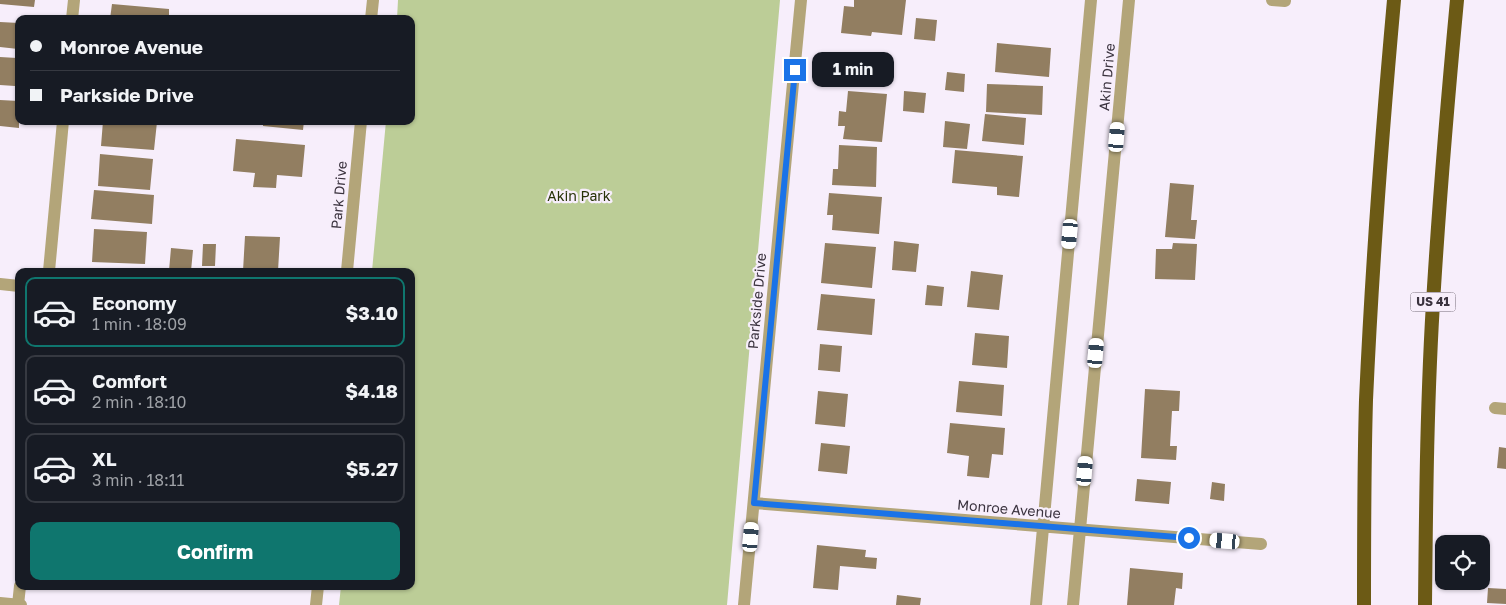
<!DOCTYPE html>
<html lang="en">
<head>
<meta charset="utf-8">
<style>
  :root { --surface:#171b24; --page:#20242c; --text:#f1f3f6; --muted:#9ea1a6; --line:#363941; --accent:#0f766e }
  body { margin:0; font-family:"Golos Text",sans-serif; background:var(--page); color:var(--text); height:100vh; display:flex; flex-direction:column; font-size:19px; white-space:nowrap }
  * { box-sizing:border-box; margin:0 }
  p { font-size:16px; color:var(--muted) }
  .icon { flex:none; width:28px; height:28px; fill:none; stroke:currentColor; stroke-width:2; stroke-linecap:round; stroke-linejoin:round }
  .map { position:relative; flex:1; overflow:hidden }
  .side { position:absolute; left:15px; top:268px; width:400px; height:322px; display:flex; flex-direction:column; background:var(--surface); border-radius:10px; box-shadow:0 1px 4px #0004 }
  .side>* { flex:none }
  .banner { position:absolute; left:15px; top:15px; width:400px; height:110px; border-radius:10px; box-shadow:0 1px 4px #0004; display:grid; align-content:center; height:110px; padding:0 15px; background:var(--surface) }
  .tools { position:absolute; left:1435px; top:535px; display:grid; gap:10px }
  .tools a { display:grid; place-items:center; width:55px; height:55px; border-radius:10px; background:var(--surface); box-shadow:0 1px 4px #0004; font-size:25px }
  .end { position:absolute; width:22px; height:22px; margin:-11px; border:6px solid #1a73e8; background:#fff; box-shadow:0 0 0 2px #fff }
  .from { border-radius:50% }
  .bubble { position:absolute; height:35px; border-radius:10px; background:var(--surface); box-shadow:0 1px 4px #0004; font-size:16px; font-weight:700; line-height:35px; text-align:center }
  .car { position:absolute; width:15px; height:30px; margin:-15px -8px; border-radius:6px; box-shadow:0 0 4px 1px #0007; background:linear-gradient(#fff 24%,#345 0 40%,#fff 0 76%,#345 0 86%,#fff 0) }
  .banner b { display:flex; align-items:center; gap:18px; height:48px; font-size:19px }
  .banner b+b { border-top:1px solid var(--line) }
  .banner i { width:12px; height:12px; background:var(--text) }
  ul { padding:9px 0 0; list-style:none }
  li { display:flex; align-items:center; gap:15px; height:70px; margin:0 10px 8px; padding:0 5px; border:2px solid var(--line); border-radius:10px }
  li div { flex:1 }
  li b { display:block; font-size:19px }
  li em { font-style:normal; font-weight:700 }
  li.active { border-color:var(--accent) }
  li>.icon { width:45px; height:45px; stroke-width:1.5 }
  .button { display:flex; gap:10px; margin-top:auto; padding:10px 15px }
  .button a { flex:1; height:58px; border-radius:10px; background:var(--accent); color:#fff; font-size:20px; font-weight:700; line-height:58px; text-align:center }
  .map>svg:first-child { display:block }
</style>
</head>
<body>
<div class="map">
<svg width="1506" height="605" viewBox="0 0 1506 605">
  <rect width="100%" height="100%" fill="#f7eefb"/>
  <path fill="#bccd97" d="M 398,0 L 780,0 L 727,605 L 339,605 L 341,586 L 411,586 L 411,271 L 372,271 L 386,121 L 411,121 L 411,19 L 397,19 Z"/>
  <path fill="#927e61" d="M 0,0 L 35,0 L 34,7 L 0,4 Z
    M 854,0 L 906,0 L 902,35 L 872,32 L 871,36 L 841,33 L 844,6 L 854,7 Z
    M 112,4 L 169,9 L 169,19 L 110,19 Z
    M 916,18 L 937,20 L 935,41 L 914,39 Z
    M 0,22 L 19,23 L 18,49 L 0,47 Z
    M 997,43 L 1051,48 L 1049,77 L 995,72 Z
    M 0,57 L 17,58 L 15,86 L 0,85 Z
    M 947,72 L 965,74 L 964,92 L 945,90 Z
    M 987,84 L 1043,86 L 1042,115 L 986,112 Z
    M 848,91 L 887,94 L 882,142 L 843,139 L 845,126 L 838,126 L 839,111 L 846,112 Z
    M 904,91 L 926,93 L 924,113 L 903,111 Z
    M 0,100 L 19,101 L 19,128 L 0,126 Z
    M 985,114 L 1026,118 L 1024,145 L 982,141 Z
    M 103,121 L 157,122 L 154,150 L 101,146 Z
    M 263,121 L 304,121 L 303,130 L 263,126 Z
    M 945,121 L 970,124 L 967,149 L 943,147 Z
    M 236,139 L 305,145 L 302,177 L 277,175 L 276,188 L 253,187 L 255,173 L 233,171 Z
    M 839,145 L 877,147 L 876,187 L 832,185 L 833,169 L 838,169 Z
    M 955,150 L 1023,156 L 1019,197 L 997,195 L 997,187 L 952,183 Z
    M 100,154 L 153,159 L 150,190 L 98,186 Z
    M 1170,183 L 1194,185 L 1191,220 L 1197,220 L 1195,239 L 1165,237 Z
    M 94,190 L 154,195 L 152,224 L 91,219 Z
    M 829,193 L 882,197 L 879,234 L 832,230 L 833,215 L 827,215 Z
    M 94,229 L 147,232 L 145,264 L 92,262 Z
    M 245,236 L 280,237 L 278,271 L 243,271 Z
    M 894,241 L 919,244 L 916,272 L 892,270 Z
    M 825,243 L 876,247 L 872,288 L 821,283 Z
    M 1173,243 L 1197,244 L 1195,280 L 1155,279 L 1156,249 L 1172,249 Z
    M 203,244 L 216,244 L 215,266 L 202,266 Z
    M 171,248 L 193,250 L 191,271 L 169,271 Z
    M 971,271 L 1003,275 L 999,310 L 967,307 Z
    M 927,285 L 944,287 L 942,306 L 925,305 Z
    M 821,294 L 875,299 L 872,335 L 817,330 Z
    M 975,333 L 1009,336 L 1007,368 L 972,365 Z
    M 820,344 L 842,346 L 840,372 L 818,370 Z
    M 959,381 L 1004,385 L 1002,416 L 956,412 Z
    M 1145,389 L 1180,391 L 1179,411 L 1172,411 L 1170,446 L 1177,446 L 1176,460 L 1141,458 Z
    M 818,391 L 848,394 L 845,427 L 815,424 Z
    M 950,423 L 1005,428 L 1003,455 L 992,454 L 989,478 L 967,476 L 969,456 L 947,453 Z
    M 821,443 L 850,446 L 847,474 L 818,471 Z
    M 1499,447 L 1506,448 L 1506,469 L 1497,468 Z
    M 1137,479 L 1171,482 L 1169,504 L 1135,501 Z
    M 1212,482 L 1225,484 L 1224,501 L 1210,499 Z
    M 817,545 L 866,550 L 865,557 L 877,558 L 876,569 L 840,566 L 838,590 L 813,588 Z
    M 1130,568 L 1183,573 L 1182,589 L 1176,588 L 1174,605 L 1127,605 Z
    M 1488,588 L 1506,589 L 1506,604 L 1487,603 Z
    M 897,595 L 921,598 L 920,605 L 896,605 Z"/>
  <g fill="none" stroke-linecap="round" stroke-linejoin="round">
    <path stroke="#b3a579" stroke-width="12" d="M 1272,0 L 1285,1 L 1285,0
      M 371,19 L 373,0
      M 347,271 L 361,121
      M 0,284 L 19,286
      M 1495,408 L 1506,409
      M 754,503 L 1261,544
      M 0,603 L 21,605
      M 316,605 L 318,586
      M 744,605 L 781,209 L 801,0
      M 1036,605 L 1091,0
      M 1073,605 L 1129,0"/>
    <path stroke="#b3a579" stroke-width="12" d="M 72,19 L 74,0
      M 49,271 L 63,121
      M 18,605 L 20,586"/>
    <path stroke="#6c5a15" stroke-width="14" d="M 1364,605 C 1364,537 1364,469 1366,400 C 1372,267 1382,133 1394,0
      M 1425,605 C 1426,499 1427,393 1434,287 C 1440,191 1448,96 1457,0"/>
  </g>
  <g fill="none" stroke-linecap="round" stroke-linejoin="round">
    <path stroke="#1a73e8" stroke-width="6" d="M 795,70 L 754,503 L 1189,538"/>
  </g>
  <g text-anchor="middle" stroke-width="4.5" stroke-linejoin="round" paint-order="stroke">
    <rect fill="#f7eefb" stroke="#736b77" stroke-width="1" x="1410.5" y="292.5" width="45" height="19" rx="4"/>
    <g font-size="12" font-weight="bold" fill="#3b333f">
      <text x="1433" y="306">US 41</text>
    </g>
    <g font-size="14" fill="#3b333f" stroke="#f7eefb">
      <text transform="translate(1107 77) rotate(-85)" y="5">Akin Drive</text>
      <text transform="translate(339 195) rotate(-85)" y="5">Park Drive</text>
      <text transform="translate(757 301) rotate(-85)" y="5">Parkside Drive</text>
      <text transform="translate(1009 509) rotate(5)" y="5">Monroe Avenue</text>
    </g>
    <g font-size="14" fill="#273207" stroke="#f7eefb">
      <text x="579" y="201">Akin Park</text>
    </g>
  </g>
</svg>
<div class="tools">
<a><svg class="icon" aria-label="locate" viewBox="0 0 24 24"><circle cx="12" cy="12" r="6"/><path d="M12 2v4M12 18v4M2 12h4M18 12h4"/></svg></a>
</div>
<i class="end from" style="left:1189px;top:538px"></i>
<i class="end" style="left:795px;top:70px"></i>
<div class="bubble" style="left:812px;top:52px;width:82px">1 min</div>
<i class="car" style="left:1117px;top:137px;rotate:5deg"></i>
<i class="car" style="left:1070px;top:234px;rotate:185deg"></i>
<i class="car" style="left:1096px;top:353px;rotate:5deg"></i>
<i class="car" style="left:1085px;top:471px;rotate:5deg"></i>
<i class="car" style="left:751px;top:537px;rotate:5deg"></i>
<i class="car" style="left:1225px;top:541px;rotate:275deg"></i>
<div class="banner">
<b><i class="from"></i>Monroe Avenue</b>
<b><i></i>Parkside Drive</b>
</div>
<section class="side">
<ul>
<li class="active"><svg class="icon" aria-label="car" viewBox="0 0 24 24"><path d="M5 17H2v-5l4-1 3-4h7l3 4 3 1v5h-3M9 17h6M6 11h13"/><circle cx="7" cy="17" r="2"/><circle cx="17" cy="17" r="2"/></svg><div><b>Economy</b><p>1 min · 18:09</p></div><em>$3.10</em></li>
<li><svg class="icon" aria-label="car" viewBox="0 0 24 24"><path d="M5 17H2v-5l4-1 3-4h7l3 4 3 1v5h-3M9 17h6M6 11h13"/><circle cx="7" cy="17" r="2"/><circle cx="17" cy="17" r="2"/></svg><div><b>Comfort</b><p>2 min · 18:10</p></div><em>$4.18</em></li>
<li><svg class="icon" aria-label="car" viewBox="0 0 24 24"><path d="M5 17H2v-5l4-1 3-4h7l3 4 3 1v5h-3M9 17h6M6 11h13"/><circle cx="7" cy="17" r="2"/><circle cx="17" cy="17" r="2"/></svg><div><b>XL</b><p>3 min · 18:11</p></div><em>$5.27</em></li>
</ul>
<div class="button"><a>Confirm</a></div>
</section>
</div>
</body>
</html>
